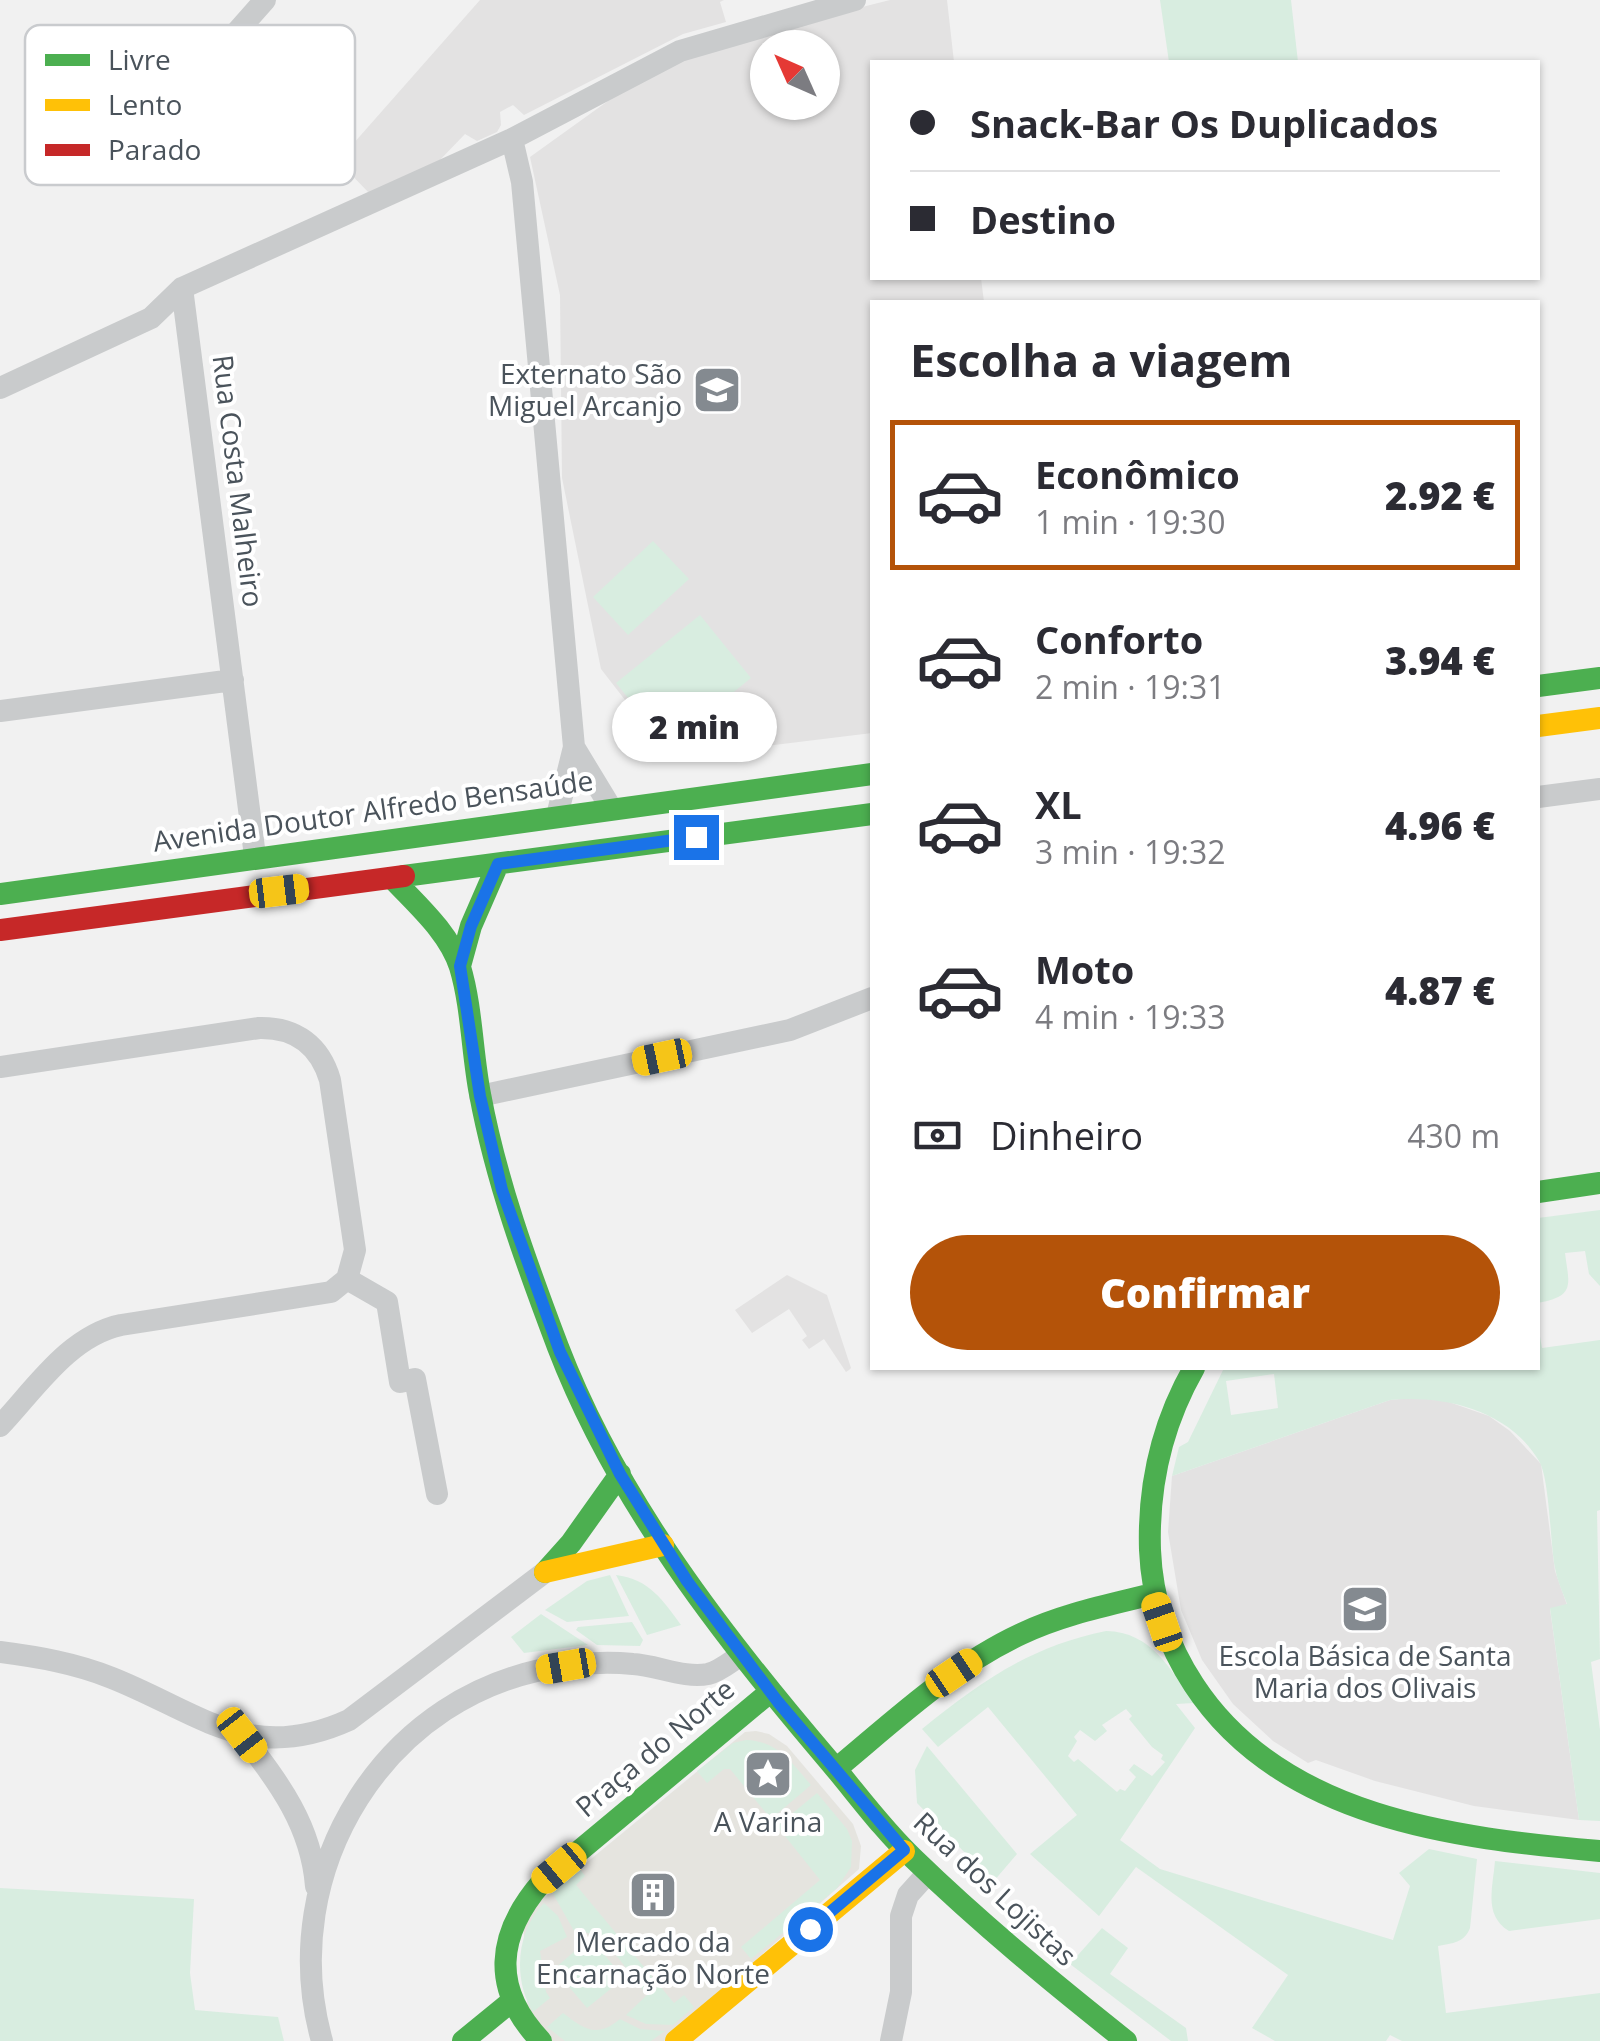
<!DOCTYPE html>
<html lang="pt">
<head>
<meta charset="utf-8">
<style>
  :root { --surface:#fff; --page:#f7f7f7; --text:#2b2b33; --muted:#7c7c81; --line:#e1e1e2; --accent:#b45309 }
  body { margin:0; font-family:"Open Sans",sans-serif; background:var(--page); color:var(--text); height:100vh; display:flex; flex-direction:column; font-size:38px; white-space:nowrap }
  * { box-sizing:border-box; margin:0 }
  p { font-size:32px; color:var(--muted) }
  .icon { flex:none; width:55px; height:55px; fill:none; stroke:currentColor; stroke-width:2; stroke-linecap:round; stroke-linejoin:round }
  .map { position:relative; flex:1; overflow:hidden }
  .drawer { position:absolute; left:870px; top:300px; width:670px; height:1070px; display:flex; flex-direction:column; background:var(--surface); border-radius:0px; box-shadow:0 2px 8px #0004 }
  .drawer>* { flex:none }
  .guide { position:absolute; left:870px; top:60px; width:670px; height:220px; border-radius:0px; box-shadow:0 2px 8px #0004; display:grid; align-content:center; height:220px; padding:0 40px; background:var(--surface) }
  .needle { width:65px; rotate:315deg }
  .tools { position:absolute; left:750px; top:30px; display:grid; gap:20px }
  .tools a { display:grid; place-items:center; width:90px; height:90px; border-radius:50%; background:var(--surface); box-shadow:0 2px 8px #0004; font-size:50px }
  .end { position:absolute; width:45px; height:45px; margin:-22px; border:12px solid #1a73e8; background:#fff; box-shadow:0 0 0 5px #fff }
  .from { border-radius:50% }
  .bubble { position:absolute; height:70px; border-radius:35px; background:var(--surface); box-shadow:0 2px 8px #0004; font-size:32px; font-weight:800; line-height:70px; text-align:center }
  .car { position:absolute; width:30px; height:60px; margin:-30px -15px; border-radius:12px; box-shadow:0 0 8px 2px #0007; background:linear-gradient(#f5c518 24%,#345 0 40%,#f5c518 0 76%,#345 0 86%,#f5c518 0) }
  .guide b { display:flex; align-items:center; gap:35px; height:95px; font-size:38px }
  .guide b+b { border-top:2px solid var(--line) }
  .guide i { width:25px; height:25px; background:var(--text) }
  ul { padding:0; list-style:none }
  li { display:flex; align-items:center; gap:30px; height:150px; margin:0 20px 15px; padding:0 20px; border:5px solid transparent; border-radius:0px }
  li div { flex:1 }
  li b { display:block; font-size:38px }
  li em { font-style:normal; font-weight:800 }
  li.current { border-color:var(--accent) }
  li>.icon { width:90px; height:90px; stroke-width:1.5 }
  h2 { padding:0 40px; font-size:45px; line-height:120px }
  .pay { display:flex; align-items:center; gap:25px; height:110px; padding:0 40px; font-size:38px }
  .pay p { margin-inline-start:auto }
  .button { display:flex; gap:20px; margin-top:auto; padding:20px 40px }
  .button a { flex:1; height:115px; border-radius:60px; background:var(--accent); color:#fff; font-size:40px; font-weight:800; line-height:115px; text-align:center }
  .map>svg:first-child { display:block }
</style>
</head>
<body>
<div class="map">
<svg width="1600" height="2041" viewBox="0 0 1600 2041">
  <rect width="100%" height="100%" fill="#f1f1f1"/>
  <path fill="#e5e4df" d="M 756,1731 L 769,1734 L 787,1746 L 853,1824 L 861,1846 L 859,1869 L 664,2041 L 551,2041 L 528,2017 L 523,1915 L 745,1732 Z"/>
  <path fill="#e3e2e2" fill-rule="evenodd" d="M 480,0 L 724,0 L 720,2 L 726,22 L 683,34 L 524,115 L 513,105 L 500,112 L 501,125 L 497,132 L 477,141 L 465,134 L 437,163 L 371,195 L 338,161 Z
    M 890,0 L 947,0 L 954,62 L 872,62 L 872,278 L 981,278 L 984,302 L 872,302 L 872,733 L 670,758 L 601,669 L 562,478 L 560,295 L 530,157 L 672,55 ZM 768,48 L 822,48 L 822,102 L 768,102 Z
    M 787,1275 L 827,1295 L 851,1368 L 849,1370 L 846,1372 L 824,1339 L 809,1349 L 802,1340 L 807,1336 L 789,1309 L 752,1333 L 735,1310 Z
    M 1420,1397 L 1446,1401 L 1489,1416 L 1510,1431 L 1541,1464 L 1555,1571 L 1567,1605 L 1550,1609 L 1579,1820 L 1474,1806 L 1375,1781 L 1316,1760 L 1308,1763 L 1273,1741 L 1233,1704 L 1202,1660 L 1181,1610 L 1168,1532 L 1172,1476 L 1390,1400 Z"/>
  <path fill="#d8ede0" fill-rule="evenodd" d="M 1160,0 L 1291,0 L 1298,62 L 1169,62 Z
    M 653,541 L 689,579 L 628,635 L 593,597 Z
    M 700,615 L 751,678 L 667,746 L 616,683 Z
    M 1600,1210 L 1600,1286 L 1589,1274 L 1585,1251 L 1565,1253 C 1569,1285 1576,1296 1538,1303 L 1538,1218 Z
    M 1538,1325 L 1542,1348 L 1600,1340 L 1600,1510 L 1597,1511 L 1600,1659 L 1591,1662 L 1600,1730 L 1600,1821 L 1579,1820 L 1550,1608 L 1567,1604 C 1563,1593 1557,1580 1555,1568 C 1550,1543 1550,1480 1539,1461 C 1509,1410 1444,1395 1390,1400 L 1172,1476 L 1179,1447 L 1188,1442 L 1224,1368 L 1538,1368 ZM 1274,1374 L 1278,1408 L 1231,1415 L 1226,1381 Z
    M 610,1575 L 629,1616 L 567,1622 L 545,1610 L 587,1581 Z
    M 616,1575 C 649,1579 663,1600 681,1625 L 647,1635 Z
    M 541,1614 L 588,1645 L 524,1653 L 511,1637 Z
    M 632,1622 L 643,1640 L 640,1646 L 597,1645 L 576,1630 L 578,1627 Z
    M 1106,1631 C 1152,1632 1170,1669 1194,1703 L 1176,1704 L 1195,1728 L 1120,1840 L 1160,1869 L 1393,1940 L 1410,1886 L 1399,1873 L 1429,1849 L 1477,1859 L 1470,1928 C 1464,1943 1453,1943 1438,1946 L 1446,2013 L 1600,1993 L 1600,2041 L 1402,2041 L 1390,2035 L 1386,2041 L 1275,2041 L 1252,2028 L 1288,1975 L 1136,1867 L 1099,1916 L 1030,1854 L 1077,1815 L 988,1707 L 938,1747 L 922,1729 C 980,1682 1031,1646 1106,1631 ZM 1126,1709 L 1132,1716 L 1129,1719 L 1152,1747 L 1163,1755 L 1161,1759 L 1165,1762 L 1152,1776 L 1134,1764 L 1129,1770 L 1136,1777 L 1125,1791 L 1120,1789 L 1117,1792 L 1078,1759 L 1074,1762 L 1068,1756 L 1077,1741 L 1074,1737 L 1080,1730 L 1095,1741 L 1107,1731 L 1102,1725 Z
    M 746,1740 C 778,1741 791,1762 811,1785 L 771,1819 L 730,1769 L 724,1769 L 707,1783 L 697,1771 L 733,1743 Z
    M 927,1746 L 1017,1854 L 993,1882 L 917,1803 L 915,1770 Z
    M 817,1793 L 847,1829 L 852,1841 L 851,1867 L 837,1888 L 751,1959 L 741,1947 L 820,1880 L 777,1826 Z
    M 1495,1861 L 1600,1873 L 1600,1919 L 1509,1931 C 1483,1915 1493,1887 1495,1861 Z
    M 580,1869 L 585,1876 L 576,1885 L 674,2003 L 684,1995 L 694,2007 L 673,2025 L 646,2024 L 626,2015 L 647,1995 C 629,1974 603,1928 574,1931 L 552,1892 Z
    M 0,1888 L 194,1899 L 190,1973 L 195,2010 L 278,2017 L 284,2041 L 0,2041 Z
    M 544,1903 L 558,1916 L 567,1937 L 540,1951 L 546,1992 L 550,1998 L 533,2012 C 512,1978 517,1930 544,1903 Z
    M 1102,1928 L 1128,1948 L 1110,1974 L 1186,2028 L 1188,2041 L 1171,2041 L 1070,1964 Z
    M 590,1938 L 624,1978 L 587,2008 L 554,1969 Z
    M 563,2013 C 585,2030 597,2038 620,2019 L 640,2029 L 665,2031 L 651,2041 L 565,2041 L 547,2027 Z"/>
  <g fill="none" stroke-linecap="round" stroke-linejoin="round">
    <path stroke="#c9cbcc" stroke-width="22" d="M 189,86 L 265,0
      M 512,139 L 522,182 L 574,747 L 557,816
      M 182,288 L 255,856
      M 0,388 L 151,318 L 182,288 L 512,139 L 680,51 L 855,0
      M 0,711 L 233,680
      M 574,747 L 611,808
      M 1538,797 L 1600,789
      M 0,1067 L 259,1028 C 296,1027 320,1046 330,1080 L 355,1250 L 347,1279 L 331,1292 L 121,1325 C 69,1336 35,1389 0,1426
      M 480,1096 L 790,1030 L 872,998
      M 347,1279 L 387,1302 L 400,1382 L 415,1379 L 437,1494
      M 0,1652 C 38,1657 75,1663 112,1678 C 200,1713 250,1765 349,1720 L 545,1572
      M 242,1735 C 278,1782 311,1824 316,1886
      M 322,2041 C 274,1871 386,1689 564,1666 C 585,1663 611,1662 633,1664 C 656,1665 685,1679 708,1674 C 720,1671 730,1662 741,1655
      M 891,2041 L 901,1992 L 901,1916 L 908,1895 L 927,1874"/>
    <path stroke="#4caf50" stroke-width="22" d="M 1538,686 L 1600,678
      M 404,876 L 872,814
      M 392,878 C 416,904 449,932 460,967 C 472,1007 472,1053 480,1094 C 496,1181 527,1265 558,1347 C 617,1501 724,1638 830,1762 C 857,1794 883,1830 914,1859 C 981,1924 1053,1983 1126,2041
      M 0,894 L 872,774
      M 460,966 L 471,926 L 498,864
      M 1538,1192 L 1600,1183
      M 1194,1368 C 1162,1424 1148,1486 1150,1550 C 1152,1599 1167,1644 1194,1685 C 1281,1818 1454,1838 1600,1851
      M 545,1572 L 571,1543 L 620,1474
      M 836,1769 C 894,1721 952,1666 1021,1634 C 1063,1614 1109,1605 1153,1594
      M 463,2041 L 512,2001
      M 541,2041 C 491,1989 496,1935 542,1882 L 770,1692"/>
    <path stroke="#ffc107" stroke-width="22" d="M 1538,726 L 1600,718
      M 545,1572 L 663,1545
      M 676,2041 L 904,1851"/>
    <path stroke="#c62828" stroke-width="22" d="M 0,930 L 404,876"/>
  </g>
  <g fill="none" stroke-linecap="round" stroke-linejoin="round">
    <path stroke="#1a73e8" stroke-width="12" d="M 696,837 L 498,864 L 471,926 L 460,966 L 480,1096 L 502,1190 L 560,1352 L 620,1474 L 687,1581 L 778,1702 L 904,1850 L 810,1929"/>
  </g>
  <defs>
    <g id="school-square" transform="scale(2.5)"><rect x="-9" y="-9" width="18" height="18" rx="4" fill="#848a90" stroke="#fff"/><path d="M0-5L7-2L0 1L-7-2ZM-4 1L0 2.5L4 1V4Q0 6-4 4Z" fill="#fff"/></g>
    <g id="sight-square" transform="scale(2.5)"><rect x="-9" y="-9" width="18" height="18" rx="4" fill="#848a90" stroke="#fff"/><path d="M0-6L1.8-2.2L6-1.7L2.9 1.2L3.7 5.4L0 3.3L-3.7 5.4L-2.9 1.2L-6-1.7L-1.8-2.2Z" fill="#fff"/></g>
    <g id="building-square" transform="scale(2.5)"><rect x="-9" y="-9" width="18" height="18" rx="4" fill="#848a90" stroke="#fff"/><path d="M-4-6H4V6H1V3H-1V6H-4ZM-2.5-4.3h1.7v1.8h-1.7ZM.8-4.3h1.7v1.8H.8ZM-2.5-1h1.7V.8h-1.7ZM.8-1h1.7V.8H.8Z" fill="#fff"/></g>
  </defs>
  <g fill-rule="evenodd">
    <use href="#school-square" x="717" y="390"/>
    <use href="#school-square" x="1365" y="1609"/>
    <use href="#sight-square" x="768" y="1774"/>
    <use href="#building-square" x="653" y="1895"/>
  </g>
  <g text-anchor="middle" stroke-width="8" stroke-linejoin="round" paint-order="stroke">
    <g font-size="28" fill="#4a535b" stroke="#fff">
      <text x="682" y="384" text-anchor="end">Externato São<tspan x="682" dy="32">Miguel Arcanjo</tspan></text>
      <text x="1365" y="1666">Escola Básica de Santa<tspan x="1365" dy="32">Maria dos Olivais</tspan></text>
      <text x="768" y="1832">A Varina</text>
      <text x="653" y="1952">Mercado da<tspan x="653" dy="32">Encarnação Norte</tspan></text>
    </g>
    <g font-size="28" fill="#4a535b" stroke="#fff">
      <text transform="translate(238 481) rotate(83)" y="10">Rua Costa Malheiro</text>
      <text transform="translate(373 811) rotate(-8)" y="10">Avenida Doutor Alfredo Bensaúde</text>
      <text transform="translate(655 1748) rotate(-40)" y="10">Praça do Norte</text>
      <text transform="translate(995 1889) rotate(43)" y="10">Rua dos Lojistas</text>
    </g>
  </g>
  <rect x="25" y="25" width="330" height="160" rx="15" fill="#fff" stroke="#c9cbce" stroke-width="2.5"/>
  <rect x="45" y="54" width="45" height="12" fill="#4caf50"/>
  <rect x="45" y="99" width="45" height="12" fill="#ffc107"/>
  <rect x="45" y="144" width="45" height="12" fill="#c62828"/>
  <g font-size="28" fill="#4a535b">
    <text x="108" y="70">Livre</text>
    <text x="108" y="115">Lento</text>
    <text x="108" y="160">Parado</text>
  </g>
</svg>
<div class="tools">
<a><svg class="needle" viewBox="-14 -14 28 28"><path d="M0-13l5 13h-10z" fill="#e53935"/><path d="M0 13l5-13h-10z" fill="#7c7c81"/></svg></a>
</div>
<i class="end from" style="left:810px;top:1929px"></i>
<i class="end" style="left:696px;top:837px"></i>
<div class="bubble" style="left:612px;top:692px;width:165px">2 min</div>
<i class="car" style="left:279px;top:891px;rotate:83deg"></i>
<i class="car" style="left:662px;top:1057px;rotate:258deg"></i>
<i class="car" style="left:1162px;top:1622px;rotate:341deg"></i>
<i class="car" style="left:566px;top:1666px;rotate:260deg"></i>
<i class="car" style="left:954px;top:1673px;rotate:56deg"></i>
<i class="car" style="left:242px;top:1735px;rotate:142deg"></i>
<i class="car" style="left:559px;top:1868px;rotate:230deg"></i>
<div class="guide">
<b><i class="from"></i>Snack-Bar Os Duplicados</b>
<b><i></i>Destino</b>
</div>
<section class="drawer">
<h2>Escolha a viagem</h2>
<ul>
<li class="current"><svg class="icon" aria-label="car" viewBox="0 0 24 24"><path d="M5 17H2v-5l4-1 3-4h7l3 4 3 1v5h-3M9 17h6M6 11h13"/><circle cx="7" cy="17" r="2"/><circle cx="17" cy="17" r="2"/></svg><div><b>Econômico</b><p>1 min · 19:30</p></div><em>2.92 €</em></li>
<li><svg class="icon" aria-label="car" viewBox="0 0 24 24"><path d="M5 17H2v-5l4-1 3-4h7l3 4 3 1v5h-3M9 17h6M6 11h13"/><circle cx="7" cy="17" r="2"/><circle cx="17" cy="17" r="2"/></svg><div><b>Conforto</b><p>2 min · 19:31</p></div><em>3.94 €</em></li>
<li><svg class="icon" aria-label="car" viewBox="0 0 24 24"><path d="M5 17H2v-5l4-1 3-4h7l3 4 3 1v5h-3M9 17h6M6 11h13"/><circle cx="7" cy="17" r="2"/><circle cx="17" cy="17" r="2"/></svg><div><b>XL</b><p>3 min · 19:32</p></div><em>4.96 €</em></li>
<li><svg class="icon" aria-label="car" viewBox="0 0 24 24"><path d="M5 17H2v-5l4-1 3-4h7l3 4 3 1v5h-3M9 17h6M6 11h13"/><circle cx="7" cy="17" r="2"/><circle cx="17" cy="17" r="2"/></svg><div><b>Moto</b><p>4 min · 19:33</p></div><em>4.87 €</em></li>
</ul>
<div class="pay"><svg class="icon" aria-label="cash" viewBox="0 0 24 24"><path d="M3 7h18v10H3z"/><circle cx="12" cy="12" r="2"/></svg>Dinheiro<p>430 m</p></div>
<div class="button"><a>Confirmar</a></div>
</section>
</div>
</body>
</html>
